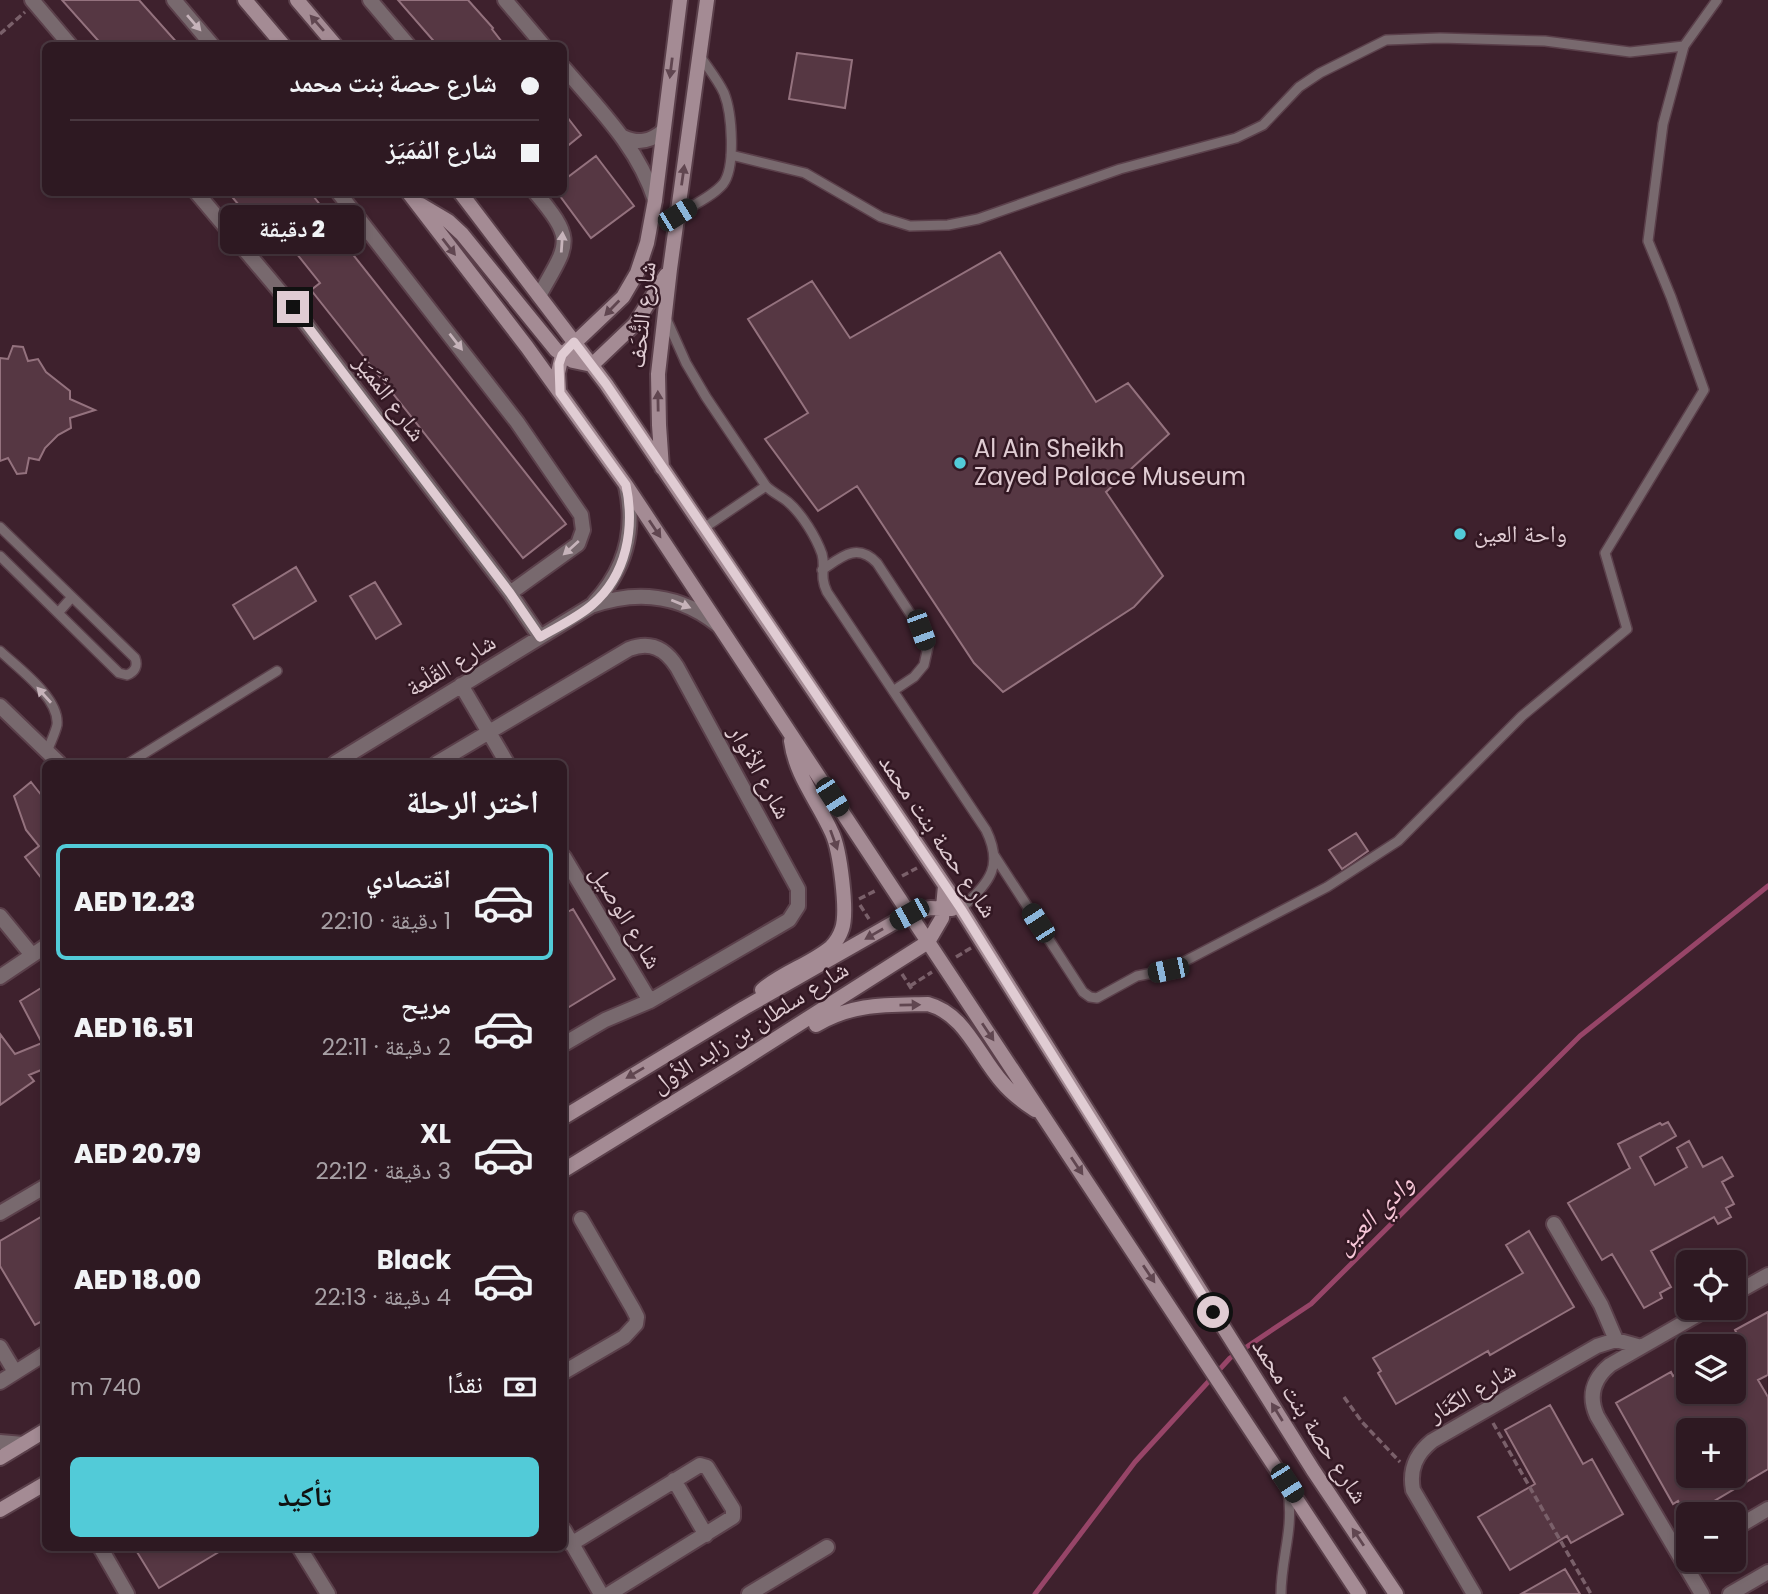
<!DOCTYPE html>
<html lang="ar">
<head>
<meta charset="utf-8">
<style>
  :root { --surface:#2e1922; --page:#3a262f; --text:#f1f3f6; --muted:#a7a0a5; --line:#493840; --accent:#52cbd8 }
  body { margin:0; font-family:Poppins,"Noto Naskh Arabic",sans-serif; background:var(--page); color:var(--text); direction:rtl; height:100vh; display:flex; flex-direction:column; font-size:26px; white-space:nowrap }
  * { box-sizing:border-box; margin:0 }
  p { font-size:23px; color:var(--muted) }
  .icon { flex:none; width:38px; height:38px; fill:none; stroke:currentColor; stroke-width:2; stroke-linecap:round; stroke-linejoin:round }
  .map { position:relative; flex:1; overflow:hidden; direction:ltr }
  .side { position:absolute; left:42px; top:760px; width:525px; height:791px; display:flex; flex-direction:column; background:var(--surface); border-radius:10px; box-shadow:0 4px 10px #0003,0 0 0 2px var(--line); direction:rtl }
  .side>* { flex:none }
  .guide { position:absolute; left:42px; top:42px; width:525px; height:154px; border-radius:10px; box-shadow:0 4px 10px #0003,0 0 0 2px var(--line); direction:rtl; display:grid; align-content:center; height:154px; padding:0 28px; background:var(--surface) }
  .buttons { position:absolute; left:1676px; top:1250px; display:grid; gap:14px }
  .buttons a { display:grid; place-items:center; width:70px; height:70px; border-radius:10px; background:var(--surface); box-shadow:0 4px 10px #0003,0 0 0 2px var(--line); font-size:35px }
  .end { position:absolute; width:32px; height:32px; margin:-16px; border:9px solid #e0ccd3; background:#111; box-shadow:0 0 0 4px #111 }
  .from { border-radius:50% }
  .bubble { position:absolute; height:49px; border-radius:10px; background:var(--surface); box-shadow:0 4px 10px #0003,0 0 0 2px var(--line); font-size:23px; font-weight:800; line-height:49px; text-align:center; direction:rtl }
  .car { position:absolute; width:21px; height:42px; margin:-21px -10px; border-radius:9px; box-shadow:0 0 5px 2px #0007; background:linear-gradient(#222 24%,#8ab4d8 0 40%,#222 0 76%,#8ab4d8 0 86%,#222 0) }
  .guide b { display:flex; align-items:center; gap:24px; height:66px; font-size:26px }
  .guide b+b { border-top:2px solid var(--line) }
  .guide i { width:18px; height:18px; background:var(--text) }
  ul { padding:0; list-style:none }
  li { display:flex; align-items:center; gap:21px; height:116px; margin:0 14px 10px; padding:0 14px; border:4px solid transparent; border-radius:10px }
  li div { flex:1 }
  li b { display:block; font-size:26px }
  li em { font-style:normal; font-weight:800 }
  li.selected { border-color:var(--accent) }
  li>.icon { width:63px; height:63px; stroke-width:1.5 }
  h2 { padding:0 28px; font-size:32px; line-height:84px }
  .pay { display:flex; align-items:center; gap:18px; height:77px; padding:0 28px; font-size:26px }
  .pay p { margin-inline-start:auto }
  .button { display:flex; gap:14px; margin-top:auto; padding:14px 28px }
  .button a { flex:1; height:80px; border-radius:10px; background:var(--accent); color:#111; font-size:28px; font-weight:800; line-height:80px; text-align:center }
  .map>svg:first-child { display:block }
</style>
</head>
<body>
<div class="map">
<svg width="1768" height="1594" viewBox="0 0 1768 1594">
  <rect width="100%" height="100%" fill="#3e212d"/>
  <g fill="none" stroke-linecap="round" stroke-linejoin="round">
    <path stroke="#974568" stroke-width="5" d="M 1035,1594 L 1135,1462 L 1230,1358 L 1311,1304 L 1580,1036 L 1768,886"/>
  </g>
  <path fill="#563743" stroke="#94727e" stroke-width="2" fill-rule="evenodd" d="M 62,0 L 139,0 L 180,46 L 103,46 Z
    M 398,0 L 468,0 L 493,28 L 492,29 L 505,46 L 438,46 Z
    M 797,53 L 852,60 L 845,108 L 789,99 Z
    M 564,113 L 581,135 L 564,149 Z
    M 596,156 L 634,206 L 591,238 L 557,192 L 564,192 L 564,180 Z
    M 228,192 L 310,192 L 351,244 L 347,247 L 566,524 L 523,558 L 311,290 L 320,283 L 269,219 L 258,228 Z
    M 1000,252 L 1096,402 L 1128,383 L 1169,434 L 1106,492 L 1163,576 L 1134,607 L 1003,692 L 974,663 L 857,486 L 818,511 L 765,439 L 808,413 L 748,319 L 812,281 L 850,338 Z
    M 13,346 L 23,347 L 28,361 L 38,359 L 46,372 L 70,391 L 70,399 L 95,410 L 70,418 L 71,428 L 58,435 L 45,448 L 39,460 L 29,458 L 26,473 L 17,474 L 8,458 L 0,461 L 0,358 L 8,359 Z
    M 296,567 L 316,601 L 254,639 L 233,605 Z
    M 375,582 L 401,624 L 376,639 L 350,596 Z
    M 31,782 L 46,801 L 46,884 L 25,857 L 39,846 L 26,830 L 14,796 Z
    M 1356,833 L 1368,851 L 1342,869 L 1329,850 Z
    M 573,909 L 615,979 L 564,1010 L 564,914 Z
    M 46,985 L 46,1068 L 29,1075 L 34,1081 L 0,1105 L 0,1034 L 15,1054 L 42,1043 L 20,1001 Z
    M 1668,1122 L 1676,1136 L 1640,1157 L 1655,1185 L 1687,1167 L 1677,1148 L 1689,1141 L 1703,1167 L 1722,1157 L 1733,1176 L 1722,1182 L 1734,1204 L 1726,1208 L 1731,1217 L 1718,1224 L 1714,1217 L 1651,1251 L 1671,1287 L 1660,1293 L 1662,1298 L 1644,1308 L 1612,1254 L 1602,1260 L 1568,1203 L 1630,1168 L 1618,1144 L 1660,1123 L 1662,1125 Z
    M 46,1214 L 46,1319 L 35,1325 L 0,1266 L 0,1241 Z
    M 1529,1231 L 1574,1307 L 1490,1355 L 1488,1351 L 1396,1404 L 1378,1373 L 1381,1371 L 1373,1358 L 1523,1273 L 1506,1245 Z
    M 1768,1312 L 1768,1375 L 1758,1380 L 1768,1397 L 1768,1469 L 1687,1517 L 1678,1501 L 1673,1504 L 1616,1403 L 1671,1372 L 1673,1376 L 1689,1367 L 1689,1391 L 1734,1391 L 1734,1341 L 1739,1338 L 1735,1330 ZM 1689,1430 L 1734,1430 L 1734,1475 L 1689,1475 Z
    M 1550,1405 L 1583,1464 L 1592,1459 L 1623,1514 L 1571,1543 L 1567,1536 L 1510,1570 L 1478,1517 L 1535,1484 L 1505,1430 Z
    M 134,1547 L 227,1547 L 159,1588 Z
    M 1565,1569 L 1580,1594 L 1521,1594 Z"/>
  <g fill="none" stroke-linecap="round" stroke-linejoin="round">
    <g stroke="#5b404b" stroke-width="12">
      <path id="lane" d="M 731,155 L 805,173 L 881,217 L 910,226 L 948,225 L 978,219 L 1120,169 L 1236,138 L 1263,125 L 1299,87 L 1320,73 L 1386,40 L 1440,38 L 1545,41 L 1630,52 L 1684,46 L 1717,0
        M 677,215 C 691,206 712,197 723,184 C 736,167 732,113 724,93 C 718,80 708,68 700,56
        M 666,318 L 686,363 L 706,397 L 766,486 C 773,493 781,496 788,502 C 802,514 816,537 822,554 C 826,569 819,575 827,592 L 986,830 C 1005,869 987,883 961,909
        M 0,527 L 135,658 C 138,666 135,672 127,675 L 119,673 L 0,556
        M 704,528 L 766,486
        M 822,570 C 841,557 857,542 877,563 L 921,630 L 928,647 L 924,665 L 914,677 L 893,691
        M 58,613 L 72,597
        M 0,651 C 18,668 60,698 57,725 C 55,734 50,743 47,752
        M 129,763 L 277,671
        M 994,855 L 1083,992 L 1090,997 L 1097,998 L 1137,976 L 1168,970 L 1327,887 L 1398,841 L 1522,716 L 1627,629 L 1605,553 L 1704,390 L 1671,297 L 1648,241 L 1663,124 L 1684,46
        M 1281,1594 C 1281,1557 1294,1531 1288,1491"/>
    </g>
    <g stroke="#5b404b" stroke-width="18">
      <path id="street" d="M 32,0 L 71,46
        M 174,0 L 213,46
        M 370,0 L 409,46
        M 505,0 L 544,46
        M 564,68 C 599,109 638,147 655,200
        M 623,137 C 638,144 650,142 663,131
        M 196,192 L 293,307 L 510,593 L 540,637
        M 338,192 L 517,422 L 581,515 L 583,530 L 578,544 L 510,593
        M 535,192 C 577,242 568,243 539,296
        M 594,603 C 625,570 636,530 626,486
        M 461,685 L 507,763
        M 0,706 L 59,763
        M 335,763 L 591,606 C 636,590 680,594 718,625
        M 437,763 L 629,649 C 650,641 665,648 677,667 L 798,889 L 798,906 L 789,920 L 650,1001 L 605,1020 L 564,1044
        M 564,857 L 650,1001
        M 0,916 L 32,955
        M 0,977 L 46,946
        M 0,1213 L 46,1186
        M 1554,1224 L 1601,1305 L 1616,1340
        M 1734,1294 L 1768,1275
        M 0,1347 L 15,1372
        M 564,1372 L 624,1337 L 636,1324 L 637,1317 L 633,1309 L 581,1219
        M 0,1382 L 46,1353
        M 0,1442 L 23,1444
        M 674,1480 L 706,1535
        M 1734,1529 L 1768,1509
        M 564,1530 L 601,1594
        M 571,1544 L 700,1465 L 707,1467 L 733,1509 L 733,1517 L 609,1594
        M 100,1547 L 127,1594
        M 299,1547 L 328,1594
        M 749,1594 L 827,1547
        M 1474,1594 L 1413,1490 C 1409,1469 1416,1454 1432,1441 L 1597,1346 L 1616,1340 L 1641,1347
        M 1702,1594 L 1597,1416 C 1588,1396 1593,1379 1610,1365 L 1711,1307
        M 1730,1594 L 1768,1572"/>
    </g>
    <g stroke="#5b404b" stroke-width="18">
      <path id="secondary" d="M 245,0 L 284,46
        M 297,0 L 336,46
        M 408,192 L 527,347 L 626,485 L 1359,1594
        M 460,192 L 606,384 L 961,909 L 1313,1470 L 1396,1594
        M 421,205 L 448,221 L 462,234 L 556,350 L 573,361 L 592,365
        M 592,365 L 635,324 L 666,275
        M 559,391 L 558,373 L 562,355 L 623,297 L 637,273 L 647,243 L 655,200 L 680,0
        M 662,468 L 659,425 L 658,374 L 670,269 L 707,0
        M 762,990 C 783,972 811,964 831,947 C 836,942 840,935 842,929 C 848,912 840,850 832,833 C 818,801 796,777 791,741
        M 816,1025 C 853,1003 886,1005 928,1004 C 965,1014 978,1055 1002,1082 C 1011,1093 1023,1102 1035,1110
        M 564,1117 L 744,1008 L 909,914 L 930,908 L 952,909
        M 564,1170 L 733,1066 L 928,942 L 942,918 L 945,886
        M 0,1458 L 46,1430
        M 0,1510 L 46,1483"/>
    </g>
    <path stroke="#7a606a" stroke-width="3.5" stroke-dasharray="7 3.5" stroke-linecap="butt" d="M 0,34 L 25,12
      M 902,876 L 917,868
      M 859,899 L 877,890
      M 860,905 L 869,919
      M 956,957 L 971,948
      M 902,974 L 913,991
      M 910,986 L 932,972
      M 1344,1397 L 1362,1422 L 1400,1462
      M 1493,1423 L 1591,1594"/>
    <use href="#lane" stroke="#78696e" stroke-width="9"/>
    <use href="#street" stroke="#78696e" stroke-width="14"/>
    <use href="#secondary" stroke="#a48b94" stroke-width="14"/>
  </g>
  <defs><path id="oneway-solid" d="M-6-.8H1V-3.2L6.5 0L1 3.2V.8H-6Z" transform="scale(1.75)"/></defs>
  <g fill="#c6b3ba">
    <use href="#oneway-solid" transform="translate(194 23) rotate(49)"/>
    <use href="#oneway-solid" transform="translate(562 242) rotate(-86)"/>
    <use href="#oneway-solid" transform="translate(456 342) rotate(52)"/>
    <use href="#oneway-solid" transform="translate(571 548) rotate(138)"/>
    <use href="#oneway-solid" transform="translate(681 604) rotate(22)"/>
    <use href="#oneway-solid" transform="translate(44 695) rotate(-132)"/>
  </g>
  <g fill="#604650">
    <use href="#oneway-solid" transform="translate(317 23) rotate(-131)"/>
    <use href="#oneway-solid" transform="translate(671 68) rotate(97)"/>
    <use href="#oneway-solid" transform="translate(683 175) rotate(-82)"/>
    <use href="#oneway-solid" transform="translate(449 247) rotate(52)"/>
    <use href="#oneway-solid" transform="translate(612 308) rotate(134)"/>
    <use href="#oneway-solid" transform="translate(658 401) rotate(-91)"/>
    <use href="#oneway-solid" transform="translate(655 529) rotate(56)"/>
    <use href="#oneway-solid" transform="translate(834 840) rotate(70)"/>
    <use href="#oneway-solid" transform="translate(874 934) rotate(150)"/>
    <use href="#oneway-solid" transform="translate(910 1005) rotate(-1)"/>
    <use href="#oneway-solid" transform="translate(988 1032) rotate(56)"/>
    <use href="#oneway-solid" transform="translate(635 1073) rotate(149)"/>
    <use href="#oneway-solid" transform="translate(1077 1166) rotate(56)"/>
    <use href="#oneway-solid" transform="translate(1149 1274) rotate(56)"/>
    <use href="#oneway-solid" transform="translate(1277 1412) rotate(-122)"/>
    <use href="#oneway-solid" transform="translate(1358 1537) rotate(-124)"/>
  </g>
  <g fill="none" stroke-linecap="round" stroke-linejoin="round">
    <path stroke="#e0ccd3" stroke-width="9" d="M 293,307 L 510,593 L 540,637 C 557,627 577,618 592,605 C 627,575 635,528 626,485 L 560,393 L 559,364 L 562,355 L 574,342 L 606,384 L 704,528 L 961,909 L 1213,1312"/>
  </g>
  <g fill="#52cbd8" stroke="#331823" stroke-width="2.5">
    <circle cx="960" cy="463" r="7"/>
    <circle cx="1460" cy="534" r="7"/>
  </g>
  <g text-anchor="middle" stroke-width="5" stroke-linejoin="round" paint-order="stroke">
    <g font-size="24" fill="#e0ccd3" stroke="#331823">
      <text transform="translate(642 315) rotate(-84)" y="8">شارع التُّحَف</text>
      <text transform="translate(390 398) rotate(53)" y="8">شارع المُمَيَز</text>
      <text transform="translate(451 665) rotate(-31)" y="8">شارع القَلْعة</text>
      <text transform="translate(760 772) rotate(61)" y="8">شارع الأنوار</text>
      <text transform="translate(938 836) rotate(56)" y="8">شارع حصة بنت محمد</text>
      <text transform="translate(626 917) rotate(59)" y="8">شارع الوصيل</text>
      <text transform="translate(750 1027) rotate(-32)" y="8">شارع سلطان بن زايد الأول</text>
      <text transform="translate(1472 1392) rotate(-30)" y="8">شارع الكَنَار</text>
      <text transform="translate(1310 1421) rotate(57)" y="8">شارع حصة بنت محمد</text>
    </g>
    <g font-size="24" fill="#e0ccd3" stroke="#331823" text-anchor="start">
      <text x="974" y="457">Al Ain Sheikh<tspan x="974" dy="28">Zayed Palace Museum</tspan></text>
      <text x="1474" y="542">واحة العين</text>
    </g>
    <g font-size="26" font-style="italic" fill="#f8c8d9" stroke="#331823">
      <text transform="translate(1374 1214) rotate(-45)" y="9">وادي العين</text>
    </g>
  </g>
</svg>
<div class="buttons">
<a><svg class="icon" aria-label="locate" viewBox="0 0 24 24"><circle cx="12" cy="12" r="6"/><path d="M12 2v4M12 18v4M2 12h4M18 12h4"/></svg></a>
<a><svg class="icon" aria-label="layers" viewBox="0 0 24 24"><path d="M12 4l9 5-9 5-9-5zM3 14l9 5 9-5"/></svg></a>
<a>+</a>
<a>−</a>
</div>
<i class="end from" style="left:1213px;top:1312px"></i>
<i class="end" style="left:293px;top:307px"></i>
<div class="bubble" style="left:220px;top:205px;width:144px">2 دقيقة</div>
<i class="car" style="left:677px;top:215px;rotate:58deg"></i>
<i class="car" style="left:921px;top:630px;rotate:160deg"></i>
<i class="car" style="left:832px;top:797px;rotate:147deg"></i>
<i class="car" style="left:909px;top:914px;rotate:241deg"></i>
<i class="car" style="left:1038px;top:923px;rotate:327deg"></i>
<i class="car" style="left:1168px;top:970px;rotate:258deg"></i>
<i class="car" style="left:1287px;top:1483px;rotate:147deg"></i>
<div class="guide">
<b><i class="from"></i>شارع حصة بنت محمد</b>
<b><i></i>شارع المُمَيَز</b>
</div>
<section class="side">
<h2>اختر الرحلة</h2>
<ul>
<li class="selected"><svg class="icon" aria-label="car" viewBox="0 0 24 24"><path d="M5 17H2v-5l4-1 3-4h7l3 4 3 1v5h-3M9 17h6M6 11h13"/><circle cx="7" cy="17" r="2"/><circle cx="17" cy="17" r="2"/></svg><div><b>اقتصادي</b><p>1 دقيقة · 22:10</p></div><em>AED 12.23</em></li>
<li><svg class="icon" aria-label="car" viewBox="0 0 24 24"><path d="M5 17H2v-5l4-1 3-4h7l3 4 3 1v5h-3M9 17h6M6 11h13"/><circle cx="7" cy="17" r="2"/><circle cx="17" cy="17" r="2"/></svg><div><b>مريح</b><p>2 دقيقة · 22:11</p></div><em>AED 16.51</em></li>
<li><svg class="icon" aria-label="car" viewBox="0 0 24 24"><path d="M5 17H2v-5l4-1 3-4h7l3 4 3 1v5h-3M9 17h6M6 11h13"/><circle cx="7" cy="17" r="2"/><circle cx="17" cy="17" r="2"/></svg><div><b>XL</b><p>3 دقيقة · 22:12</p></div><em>AED 20.79</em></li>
<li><svg class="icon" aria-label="car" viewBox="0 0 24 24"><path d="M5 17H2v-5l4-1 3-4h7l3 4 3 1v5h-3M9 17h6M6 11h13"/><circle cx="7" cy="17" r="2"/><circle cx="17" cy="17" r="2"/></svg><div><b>Black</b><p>4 دقيقة · 22:13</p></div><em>AED 18.00</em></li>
</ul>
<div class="pay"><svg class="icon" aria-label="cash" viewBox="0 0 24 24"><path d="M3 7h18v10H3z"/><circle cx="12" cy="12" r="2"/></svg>نقدًا<p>740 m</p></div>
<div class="button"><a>تأكيد</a></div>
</section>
</div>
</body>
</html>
